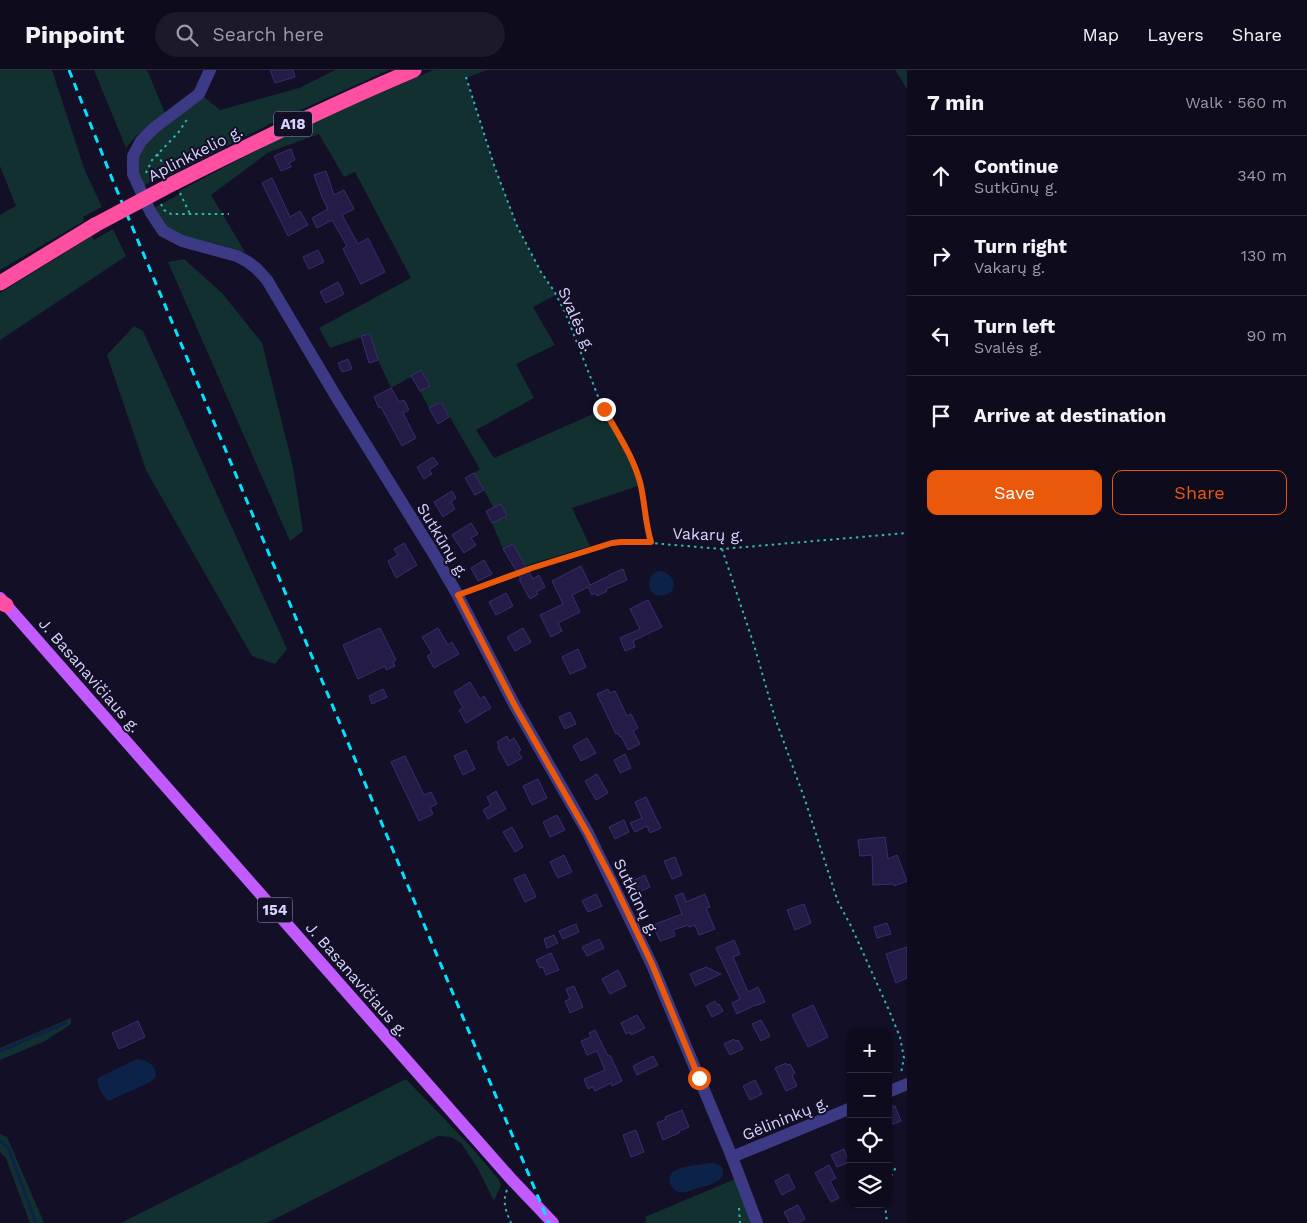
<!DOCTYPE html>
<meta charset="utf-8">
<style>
body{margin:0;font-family:"Work Sans",sans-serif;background:#1c1929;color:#f1f3f6}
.controls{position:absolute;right:15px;bottom:15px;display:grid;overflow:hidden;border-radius:10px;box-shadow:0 1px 4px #0004}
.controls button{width:45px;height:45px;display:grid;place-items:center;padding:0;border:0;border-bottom:1px solid #2e2b3b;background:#0e0b1c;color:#f1f3f6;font:25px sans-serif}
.stop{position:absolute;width:15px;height:15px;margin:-11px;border:4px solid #ea580c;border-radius:50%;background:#fff}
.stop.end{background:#ea580c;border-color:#fff;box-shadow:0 1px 5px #0008}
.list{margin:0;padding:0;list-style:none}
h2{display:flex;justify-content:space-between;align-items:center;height:65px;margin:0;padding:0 20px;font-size:21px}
h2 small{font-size:16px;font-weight:400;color:#9b9ba3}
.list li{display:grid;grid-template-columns:32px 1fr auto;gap:15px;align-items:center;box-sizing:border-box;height:80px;padding:0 20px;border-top:1px solid #2e2b3b}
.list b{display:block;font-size:19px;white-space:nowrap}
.list p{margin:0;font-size:16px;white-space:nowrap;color:#9b9ba3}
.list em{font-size:16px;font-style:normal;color:#9b9ba3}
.actions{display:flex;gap:10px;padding:15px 20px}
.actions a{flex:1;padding:11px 0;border:1px solid #ea580c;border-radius:10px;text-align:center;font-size:18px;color:#ea580c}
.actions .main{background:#ea580c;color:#fff}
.icon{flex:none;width:28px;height:28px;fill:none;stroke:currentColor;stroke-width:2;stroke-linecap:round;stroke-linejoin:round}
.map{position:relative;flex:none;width:907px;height:1153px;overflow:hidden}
header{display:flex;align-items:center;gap:30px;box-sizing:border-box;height:70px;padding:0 25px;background:#0e0b1c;border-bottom:1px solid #2e2b3b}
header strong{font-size:24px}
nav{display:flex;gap:28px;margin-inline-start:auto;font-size:18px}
.search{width:350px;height:45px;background:#1c1929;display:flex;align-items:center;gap:12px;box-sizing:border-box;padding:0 18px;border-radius:28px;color:#9b9ba3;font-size:19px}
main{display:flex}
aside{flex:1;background:#0e0b1c}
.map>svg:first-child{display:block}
</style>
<header>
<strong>Pinpoint</strong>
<div class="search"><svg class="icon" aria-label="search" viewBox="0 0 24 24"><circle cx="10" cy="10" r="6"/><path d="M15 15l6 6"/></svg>Search here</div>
<nav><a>Map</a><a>Layers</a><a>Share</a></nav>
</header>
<main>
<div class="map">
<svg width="907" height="1153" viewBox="0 0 907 1153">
<rect width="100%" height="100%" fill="#130f26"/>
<g fill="#12302f">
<polygon points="0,0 52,0 85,101 102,137 83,147 84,151 0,200 0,145 16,136 0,96"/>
<polygon points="94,0 147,0 165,43 136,66 126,78"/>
<polygon points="335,0 389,0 272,53 170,105 168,103 143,116 138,105 137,87 150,67 204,27 220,40 299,18"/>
<polygon points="434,0 487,0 466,8 495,98 517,156 541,202 556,225 533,237 555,275 516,294 534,328 476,360 494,388 604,339 633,392 641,415 572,438 590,476 525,496 513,474 503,479 492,453 507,446 501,434 494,438 474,403 480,399 441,332 429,338 420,321 430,316 422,301 391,318 378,290 370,264 330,278 319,258 411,208 355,102 344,107 319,64 269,82 211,125 245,182 213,173 179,165 168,159 154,138 180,124 179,121 271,73 354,33"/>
<polygon points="895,0 907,0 907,19"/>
<polygon points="113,159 126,186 0,270 0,223 92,166 94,170"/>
<polygon points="184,189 222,223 262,273 293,397 303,461 290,471 168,192"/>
<polygon points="134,256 143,261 287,579 275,594 252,586 146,400 107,285"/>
<polygon points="71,948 71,954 45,971 0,990 0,978"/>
<polygon points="406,1009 474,1080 499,1110 501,1115 494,1131 477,1097 461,1073 451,1067 438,1066 267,1153 121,1153"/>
<polygon points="0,1064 7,1067 44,1153 30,1153 6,1088 0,1082"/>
<polygon points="735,1109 751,1153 646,1153 645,1147"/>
</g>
<g fill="#0c2248">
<path d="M661,501C667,503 671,505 673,511C679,527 651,532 649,516C648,509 651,506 655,502Z"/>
<path d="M137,989C148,990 156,995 156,1007L150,1012L109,1031C103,1027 96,1016 98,1008Z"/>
<path d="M712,1093C718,1094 723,1096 723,1102C724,1114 703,1116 695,1119C690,1121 685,1123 679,1122C671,1121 665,1106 674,1101C682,1096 702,1094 712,1093Z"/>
</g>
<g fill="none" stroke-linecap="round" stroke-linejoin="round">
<g stroke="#0c2248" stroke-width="3">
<polyline points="0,981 66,953"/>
<polyline points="0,1071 8,1077 36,1153"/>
</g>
</g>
<g fill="#241b47" stroke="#3b2d73">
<polygon points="270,0 293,0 295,7 275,13"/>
<polygon points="291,79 295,90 289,93 291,97 281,101 274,86"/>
<polygon points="326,101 334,125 344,120 354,139 342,145 358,174 368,168 385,202 361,214 343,179 347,176 332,150 317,158 312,148 328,139 322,127 314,105"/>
<polygon points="272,108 290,147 300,141 308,155 288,166 262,113"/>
<polygon points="318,180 324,192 309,199 303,187"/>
<polygon points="338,212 344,224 326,233 320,222"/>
<polygon points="370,264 378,290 369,293 361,266"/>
<polygon points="348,289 352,299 342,302 338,293"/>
<polygon points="421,300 430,316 420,321 411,306"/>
<polygon points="391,318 399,332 404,330 409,340 403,343 416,368 402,376 381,337 379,338 374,327"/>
<polygon points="441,332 449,347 438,354 429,338"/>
<polygon points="433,387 438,394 429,400 432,404 424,409 417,397"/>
<polygon points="474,403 484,420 475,425 465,408"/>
<polygon points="452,421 456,428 451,432 455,439 443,447 434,432"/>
<polygon points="501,434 507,446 492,453 486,441"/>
<polygon points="471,453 478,464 471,468 476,475 464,483 452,465"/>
<polygon points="404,473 417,495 396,508 388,491 398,485 394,479"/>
<polygon points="513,474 533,509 539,505 545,517 536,522 538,524 530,529 519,509 521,509 503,479"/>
<polygon points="484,490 492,504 478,511 471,498"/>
<polygon points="581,496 590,515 609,506 609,505 623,499 627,510 606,519 607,521 597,526 596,523 592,525 588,517 572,525 580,542 558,553 562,561 551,567 540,545 563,534 552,511"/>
<polygon points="506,523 513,536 496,545 489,532"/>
<polygon points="648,530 662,557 633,571 635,577 625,581 620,568 640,559 630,539"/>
<polygon points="380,558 396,590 393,592 395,596 386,600 385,596 358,609 343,575"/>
<polygon points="438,558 448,575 452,572 459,584 434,598 427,586 432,583 422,567"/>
<polygon points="523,558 531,572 515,581 507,567"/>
<polygon points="578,579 586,597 570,604 562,587"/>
<polygon points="470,612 480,629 484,626 491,638 466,653 459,640 463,638 454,622"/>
<polygon points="383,619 387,627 372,634 369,626"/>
<polygon points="608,619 610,623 615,621 627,646 631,644 638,658 633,661 640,674 628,680 621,666 620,667 618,663 616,664 597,624"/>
<polygon points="570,642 576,654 565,659 559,647"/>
<polygon points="507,666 509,671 514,668 521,680 518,682 522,688 508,696 498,678 499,676 497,672"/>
<polygon points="587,668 596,683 581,691 573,676"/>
<polygon points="466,680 475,699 463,705 454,686"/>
<polygon points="625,684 631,698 620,703 614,690"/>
<polygon points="405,686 424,725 431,722 437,734 430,737 433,744 419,751 391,692"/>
<polygon points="597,704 608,723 596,730 585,711"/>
<polygon points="538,709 547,728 532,735 523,716"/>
<polygon points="496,721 506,739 488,749 483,740 491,735 487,727"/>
<polygon points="646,727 661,758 650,763 647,756 635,762 630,753 642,748 635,732"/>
<polygon points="557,745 565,760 550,767 543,752"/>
<polygon points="624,750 629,762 615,769 609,757"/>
<polygon points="512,757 523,777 515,782 503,762"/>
<polygon points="885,767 888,789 897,785 907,811 894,816 893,814 873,815 872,785 860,786 858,770"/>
<polygon points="564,785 572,802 558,808 550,792"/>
<polygon points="675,787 682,805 672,809 664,791"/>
<polygon points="525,804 536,827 525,832 514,809"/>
<polygon points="645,805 650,817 635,824 630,812"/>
<polygon points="683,823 686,832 705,824 710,837 706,838 715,859 699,865 695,855 689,857 688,855 673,860 675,866 660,871 653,855 682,844 675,826"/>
<polygon points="596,824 602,836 588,842 582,831"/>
<polygon points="804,834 811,853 795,860 787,840"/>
<polygon points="887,853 891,864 877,868 874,857"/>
<polygon points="576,854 579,862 563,869 559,861"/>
<polygon points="554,865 558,873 547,878 544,869"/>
<polygon points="599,869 604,878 587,886 582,877"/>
<polygon points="734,870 740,884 733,887 748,922 758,917 765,932 755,936 755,935 737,944 732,933 740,929 716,878"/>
<polygon points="907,877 907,908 896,913 886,884"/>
<polygon points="551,883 559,900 546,905 543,897 540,898 536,890"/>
<polygon points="706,897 721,904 695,916 690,904"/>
<polygon points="618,900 626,916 610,924 602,909"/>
<polygon points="574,916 583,937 570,943 565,931 570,929 566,919"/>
<polygon points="715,931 717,935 719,934 723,941 712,947 706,936"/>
<polygon points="813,935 828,967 808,977 792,945"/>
<polygon points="637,945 645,958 631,965 630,962 626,964 621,953"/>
<polygon points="761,950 770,966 761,971 752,954"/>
<polygon points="138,951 145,967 119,979 112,963"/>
<polygon points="595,960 608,986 610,985 622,1011 612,1016 611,1013 595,1021 593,1017 588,1019 584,1009 605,1000 597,981 587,985 581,971 591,967 589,963"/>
<polygon points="734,969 735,971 738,970 743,979 730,985 724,974"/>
<polygon points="653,986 658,995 637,1005 633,996"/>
<polygon points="786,993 787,995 790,994 795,1003 792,1005 797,1016 786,1021 775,998"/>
<polygon points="755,1010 762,1024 750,1030 743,1016"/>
<polygon points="895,1036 901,1051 888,1056 888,1038"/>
<polygon points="682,1040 689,1057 679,1061 679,1063 663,1070 657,1053 666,1049 665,1047"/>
<polygon points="636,1060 644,1082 631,1087 623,1065"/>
<polygon points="844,1079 849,1092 837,1097 831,1085"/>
<polygon points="829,1095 836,1108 830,1111 839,1128 831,1132 815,1103"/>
<polygon points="788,1104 795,1118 782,1125 775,1111"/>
<polygon points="798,1135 805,1149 798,1153 790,1153 784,1142"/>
</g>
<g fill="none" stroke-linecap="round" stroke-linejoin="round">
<g stroke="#2fb8b0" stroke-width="2" stroke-dasharray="2.5 4" stroke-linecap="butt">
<polyline points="466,7 495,98 517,156 541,202 554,221 565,242 599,329 633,392 639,409 644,426 647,460 651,473"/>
<polyline points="157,84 168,102"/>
<polyline points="146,103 152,90 178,63 188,48"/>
<polyline points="180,123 190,144"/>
<polyline points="161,134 164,140 171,144 229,144"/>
<polyline points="722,479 754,575 775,648 805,730 838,832 851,856 888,938 900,967 904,988 901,1003"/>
<polyline points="468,521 532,499 612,473 621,472 651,473 722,479 907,463"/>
<polyline points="888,1097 895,1099 888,1111"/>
<path d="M507,1120C502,1132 506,1141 511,1153"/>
<polyline points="885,1134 887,1153"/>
<polyline points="739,1138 740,1153"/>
</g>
<g stroke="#3d3a85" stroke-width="12">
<polyline points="210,0 199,24 154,58 141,71 133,86 133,104 151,143 163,161 182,171 237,186 248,192 257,199 267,210 337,328 432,481 456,522 515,636 588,763 652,895 732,1087 757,1153"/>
<polyline points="888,1022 907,1014"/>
<polyline points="732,1087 851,1038"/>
</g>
<polyline stroke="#c25bff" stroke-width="12" points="0,528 512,1110 553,1153"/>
<g stroke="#ff4fa3" stroke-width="15">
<path d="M174,113C253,73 333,34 414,0"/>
<polyline points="0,213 95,155"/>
<polyline points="0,532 6,535"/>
</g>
<polyline stroke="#00e5ff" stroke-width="3" stroke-dasharray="8 6" stroke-linecap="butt" points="69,0 113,111 549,1153"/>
<polyline stroke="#ff4fa3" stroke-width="15" points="95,155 174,113"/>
</g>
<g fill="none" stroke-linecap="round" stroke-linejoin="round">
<path stroke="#ea580c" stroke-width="6" d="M604,339C617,363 633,386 640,412C645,432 645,453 651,472H621L612,473L532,498L458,525L515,636L588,764L614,814L652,894L699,1008"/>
</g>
<g text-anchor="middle" stroke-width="4" stroke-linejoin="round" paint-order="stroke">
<g fill="#130f26" stroke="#9e99be" stroke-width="1">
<rect x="274" y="41.5" width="38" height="25" rx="4"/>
<rect x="257.5" y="827.5" width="35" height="25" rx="4"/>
</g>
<g font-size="15" font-weight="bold" fill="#d9d4ff">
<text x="293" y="59">A18</text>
<text x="275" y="845">154</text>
</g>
<g font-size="16" fill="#d9d4ff" stroke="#130f26">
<text transform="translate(195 83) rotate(-27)" y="6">Aplinkkelio g.</text>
<text transform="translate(577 249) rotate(66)" y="6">Svalės g.</text>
<text transform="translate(708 464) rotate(2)" y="6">Vakarų g.</text>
<text transform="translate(443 470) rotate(59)" y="6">Sutkūnų g.</text>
<text transform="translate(90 605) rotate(49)" y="6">J. Basanavičiaus g.</text>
<text transform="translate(637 827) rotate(64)" y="6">Sutkūnų g.</text>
<text transform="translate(357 909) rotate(49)" y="6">J. Basanavičiaus g.</text>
<text transform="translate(785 1048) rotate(-22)" y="6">Gėlininkų g.</text>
</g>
</g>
</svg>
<div class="controls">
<button>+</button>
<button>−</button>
<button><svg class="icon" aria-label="locate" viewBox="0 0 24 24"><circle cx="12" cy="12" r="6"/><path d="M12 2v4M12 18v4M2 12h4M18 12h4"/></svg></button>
<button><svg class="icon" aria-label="layers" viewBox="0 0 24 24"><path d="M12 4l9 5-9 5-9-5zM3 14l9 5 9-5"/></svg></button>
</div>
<div class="stop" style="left:699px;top:1008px"></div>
<div class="stop end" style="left:604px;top:339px"></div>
</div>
<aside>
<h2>7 min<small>Walk · 560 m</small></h2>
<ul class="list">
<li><svg class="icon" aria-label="ahead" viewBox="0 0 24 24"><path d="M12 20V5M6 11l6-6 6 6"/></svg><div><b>Continue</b><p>Sutkūnų g.</p></div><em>340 m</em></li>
<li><svg class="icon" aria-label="right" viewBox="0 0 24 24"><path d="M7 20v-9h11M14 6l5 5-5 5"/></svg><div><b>Turn right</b><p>Vakarų g.</p></div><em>130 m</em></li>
<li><svg class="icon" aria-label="left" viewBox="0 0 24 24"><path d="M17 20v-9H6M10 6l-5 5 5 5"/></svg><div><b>Turn left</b><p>Svalės g.</p></div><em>90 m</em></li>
<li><svg class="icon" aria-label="arrive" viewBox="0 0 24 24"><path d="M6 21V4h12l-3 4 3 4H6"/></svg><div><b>Arrive at destination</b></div></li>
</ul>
<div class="actions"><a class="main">Save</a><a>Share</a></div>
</aside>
</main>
